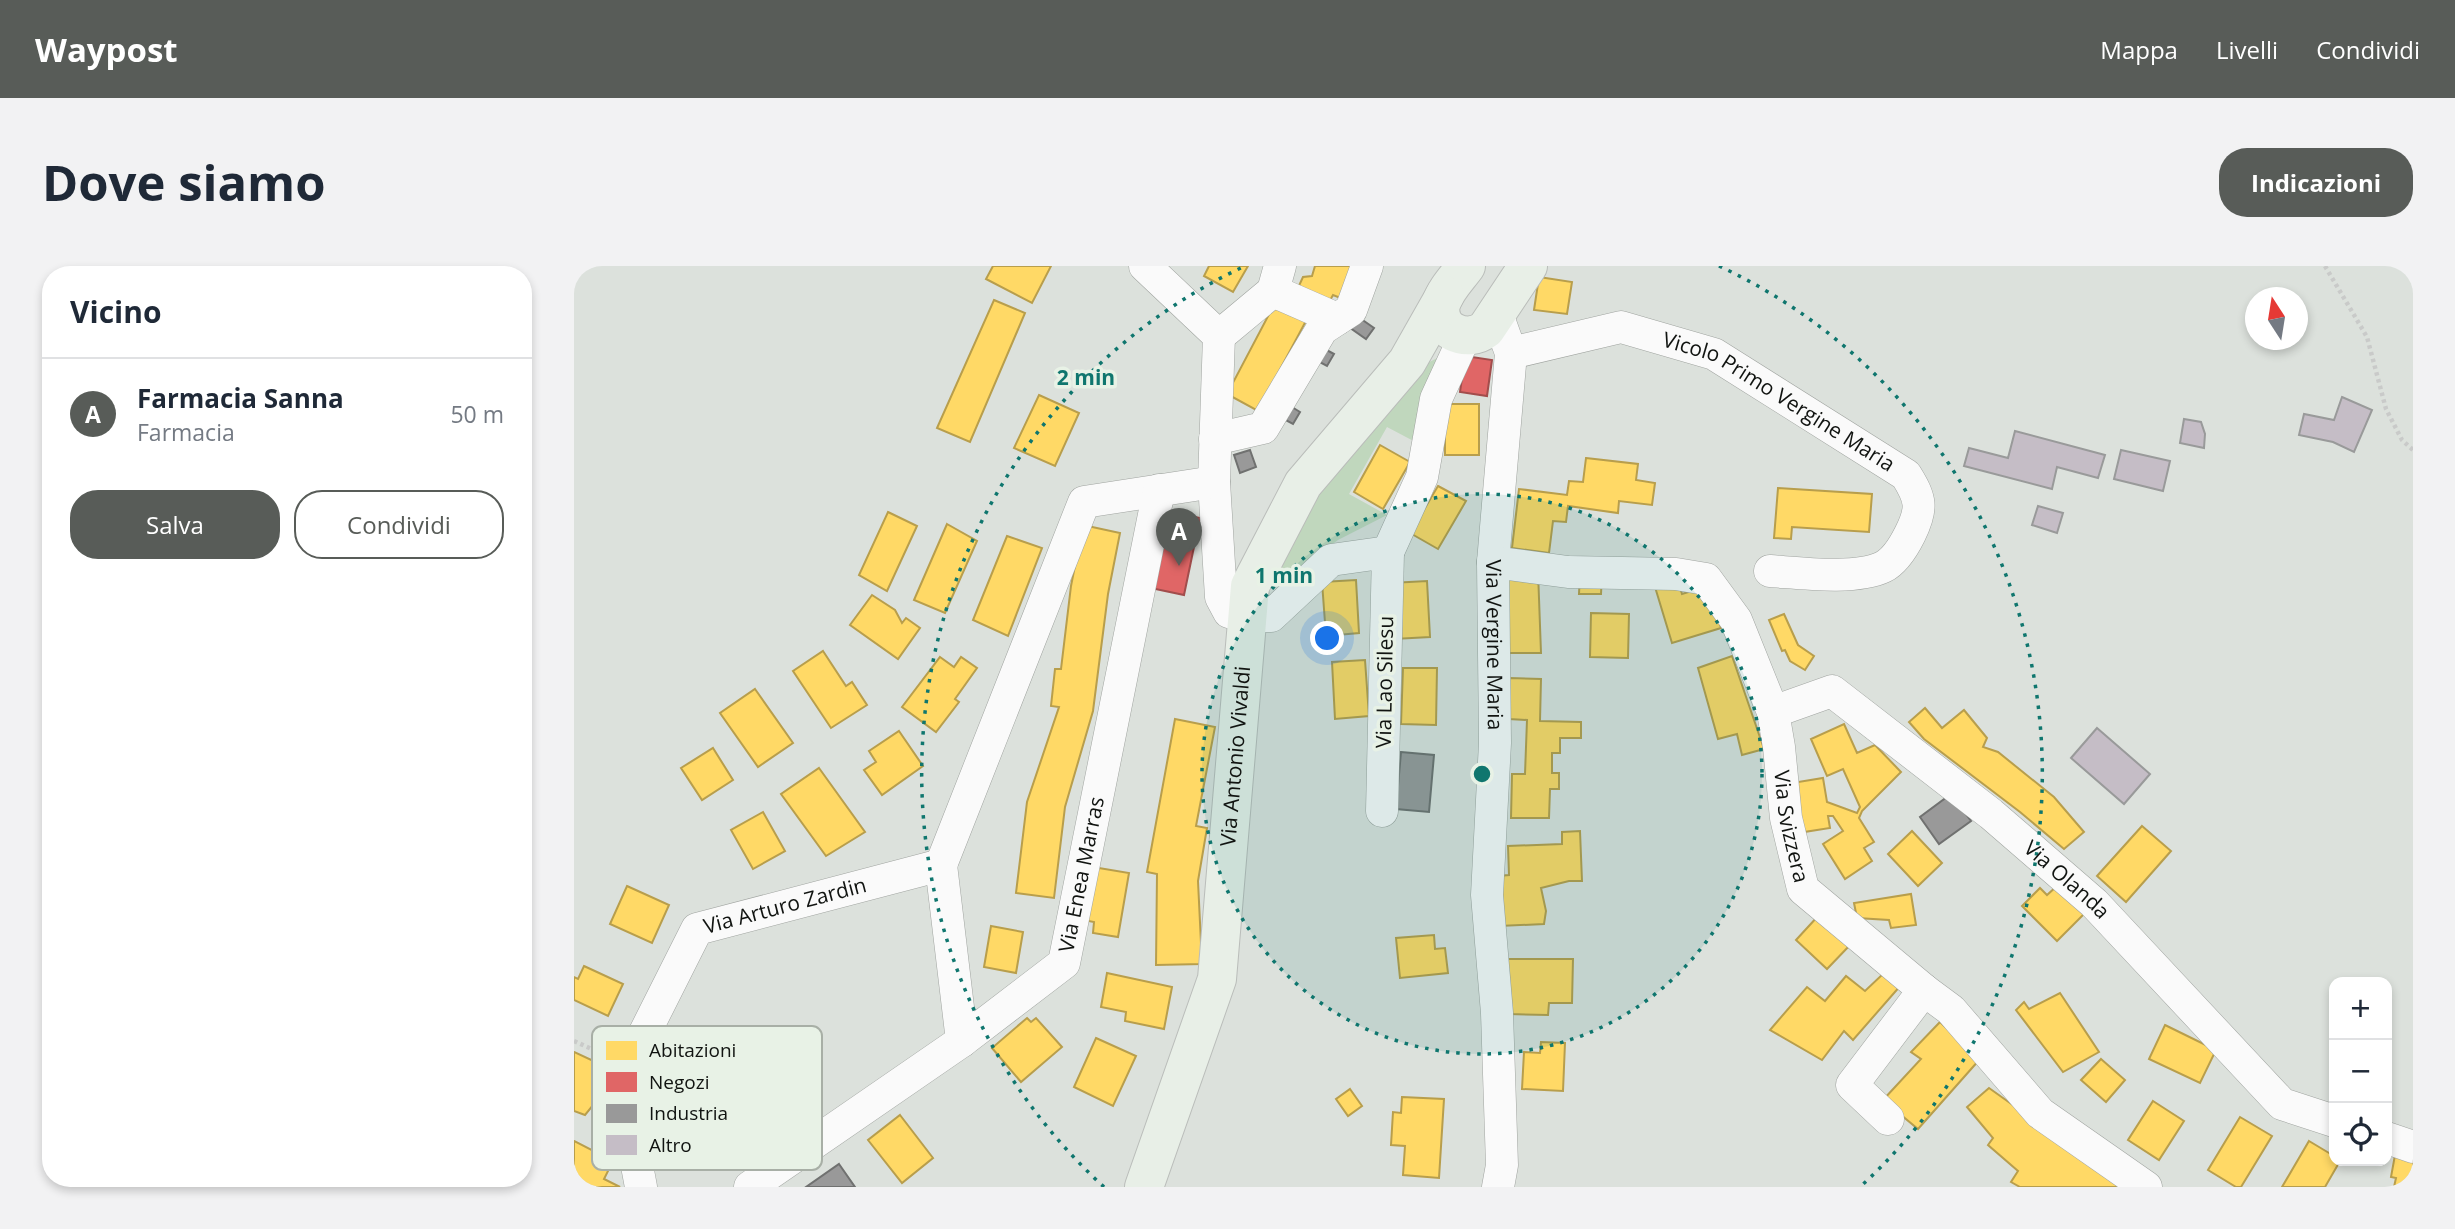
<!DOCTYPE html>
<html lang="it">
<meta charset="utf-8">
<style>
body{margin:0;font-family:"Open Sans",sans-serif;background:#f2f2f3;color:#1f2937}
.controls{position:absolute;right:21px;bottom:21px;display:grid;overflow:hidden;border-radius:14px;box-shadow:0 4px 10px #0003}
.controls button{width:63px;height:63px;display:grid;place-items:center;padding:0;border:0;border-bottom:2px solid #e0e1e3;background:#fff;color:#1f2937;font:35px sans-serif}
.compass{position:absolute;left:1671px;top:21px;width:63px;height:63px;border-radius:50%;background:#fff;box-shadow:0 4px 10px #0003;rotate:348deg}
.you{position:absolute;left:754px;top:373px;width:24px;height:24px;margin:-18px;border:5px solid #fff;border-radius:50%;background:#1a73e8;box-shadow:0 0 0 10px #1a73e833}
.badge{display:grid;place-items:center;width:46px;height:46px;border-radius:50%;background:#585c58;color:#fff;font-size:23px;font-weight:700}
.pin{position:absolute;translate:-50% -58px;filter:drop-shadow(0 2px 4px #0008)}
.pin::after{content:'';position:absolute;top:37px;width:24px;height:21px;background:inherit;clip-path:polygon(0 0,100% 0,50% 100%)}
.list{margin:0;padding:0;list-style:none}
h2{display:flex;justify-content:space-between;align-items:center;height:91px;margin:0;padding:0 28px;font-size:30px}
h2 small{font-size:23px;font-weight:400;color:#747a83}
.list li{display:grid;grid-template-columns:46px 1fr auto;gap:21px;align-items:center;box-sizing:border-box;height:112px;padding:0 28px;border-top:2px solid #e0e1e3}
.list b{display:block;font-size:26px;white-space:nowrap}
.list p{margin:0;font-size:23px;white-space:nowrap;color:#747a83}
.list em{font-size:23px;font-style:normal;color:#747a83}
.actions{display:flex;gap:14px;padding:21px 28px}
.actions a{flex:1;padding:16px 0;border:2px solid #585c58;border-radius:28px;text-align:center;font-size:24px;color:#585c58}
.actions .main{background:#585c58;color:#fff}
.icon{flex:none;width:38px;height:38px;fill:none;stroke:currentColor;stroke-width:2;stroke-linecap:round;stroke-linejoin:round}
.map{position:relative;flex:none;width:1839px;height:921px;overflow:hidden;border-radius:28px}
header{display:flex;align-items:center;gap:42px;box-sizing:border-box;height:98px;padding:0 35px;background:#585c58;color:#fff}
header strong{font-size:33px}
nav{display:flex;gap:38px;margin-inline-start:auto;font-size:24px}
.intro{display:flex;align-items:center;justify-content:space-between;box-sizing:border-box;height:168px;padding:0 42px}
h1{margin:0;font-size:49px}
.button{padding:18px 32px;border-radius:28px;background:#585c58;color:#fff;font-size:24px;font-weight:700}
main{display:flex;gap:42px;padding:0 42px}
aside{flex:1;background:#fff;border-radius:28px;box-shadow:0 4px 10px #0003}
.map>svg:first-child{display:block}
</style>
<header>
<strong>Waypost</strong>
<nav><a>Mappa</a><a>Livelli</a><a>Condividi</a></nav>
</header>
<div class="intro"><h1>Dove siamo</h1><a class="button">Indicazioni</a></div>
<main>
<aside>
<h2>Vicino<small></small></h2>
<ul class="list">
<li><span class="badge">A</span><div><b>Farmacia Sanna</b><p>Farmacia</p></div><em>50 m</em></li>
</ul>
<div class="actions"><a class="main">Salva</a><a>Condividi</a></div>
</aside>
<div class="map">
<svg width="1839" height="921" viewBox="0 0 1839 921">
<rect width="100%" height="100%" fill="#dce1dc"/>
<polygon fill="#c0d7bd" points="874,87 849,180 813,161 775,228 813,249 764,274 735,296 700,319 693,298 826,110"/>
<g fill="#ffd966" stroke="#b89e4c" stroke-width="2">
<polygon points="419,0 477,0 458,37 412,13"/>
<polygon points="635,0 674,0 659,26 630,10"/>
<polygon points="741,0 781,0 769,33 759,29 754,38 723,24 729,11 738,10"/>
<polygon points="965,11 998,16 993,48 960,44"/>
<polygon points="420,34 451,47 396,176 363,162"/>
<polygon points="701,37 733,53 684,145 653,128"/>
<polygon points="465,129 505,147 481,200 440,182"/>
<rect x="871" y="138" width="34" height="51"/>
<polygon points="806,179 836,196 809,243 780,226"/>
<polygon points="1012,192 1064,198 1062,214 1081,217 1078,239 1045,235 1044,247 994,240 992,256 979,255 975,287 938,282 945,223 993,229 995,215 1009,216"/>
<polygon points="864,220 892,235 864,283 836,267"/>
<polygon points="1204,222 1298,228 1295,266 1218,261 1217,273 1200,272"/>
<polygon points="314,246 343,260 313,325 285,309"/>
<polygon points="373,258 403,275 371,347 340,334"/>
<polygon points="509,259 546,267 534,328 519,445 491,541 480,632 442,627 453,536 485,441 477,440 481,403 487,403 497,320"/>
<polygon points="433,270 468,282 434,370 399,354"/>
<polygon points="964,305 967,387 934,387 932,306"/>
<polygon points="1028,307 1027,328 1005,328 1006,308"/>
<polygon points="782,314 785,367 752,370 748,316"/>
<polygon points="1104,314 1108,328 1134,320 1147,362 1098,377 1081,321"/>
<polygon points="853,315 856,371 820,373 817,317"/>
<polygon points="298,329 321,344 328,357 332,352 346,362 324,393 276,359"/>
<polygon points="1017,347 1055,348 1054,392 1016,391"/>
<polygon points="1210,348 1224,379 1240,390 1231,404 1216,395 1211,384 1208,385 1195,354"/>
<polygon points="249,385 272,420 278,416 293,439 257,462 219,405"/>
<polygon points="1158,390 1190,483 1168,489 1163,468 1144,473 1124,402"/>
<polygon points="366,391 380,401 387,391 403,402 381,433 385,436 362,466 328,441"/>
<polygon points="791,394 795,450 761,453 758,396"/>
<polygon points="829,402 863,402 862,459 827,458"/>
<polygon points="935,412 967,413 966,455 1007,456 1007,472 986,472 986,487 978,487 978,507 985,507 985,523 976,523 975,552 937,552 938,508 951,508 953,454 935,453"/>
<polygon points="181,423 219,477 184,501 146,447"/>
<polygon points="1351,442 1368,462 1390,444 1413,472 1409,481 1424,486 1480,531 1510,566 1490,583 1446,546 1350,473 1335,456"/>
<polygon points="601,453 641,461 622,560 633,562 624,615 628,698 582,699 583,608 573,606"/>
<polygon points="1270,458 1283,487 1301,479 1327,506 1288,545 1285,552 1300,576 1290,582 1298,595 1271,613 1249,578 1269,565 1259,550 1254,550 1256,562 1230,566 1218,517 1249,512 1253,536 1283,547 1286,541 1269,503 1253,510 1237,473"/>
<polygon points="325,465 349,500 308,529 290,504 302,496 295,485"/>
<polygon points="139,482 159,514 128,534 107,502"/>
<polygon points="245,502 291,566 252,590 207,528"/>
<polygon points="189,546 211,585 179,603 157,564"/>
<polygon points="1568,560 1597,585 1552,636 1523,610"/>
<polygon points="1006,565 1008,615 995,615 967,622 972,645 970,658 925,660 923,610 935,609 934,580 988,578 988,566"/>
<polygon points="1338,565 1368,597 1344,620 1314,588"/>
<polygon points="513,600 555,607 544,671 519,667 520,656 504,653"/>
<polygon points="53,620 95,639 78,677 36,658"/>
<polygon points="1483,620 1510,648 1483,675 1448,640 1466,622 1473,629"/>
<polygon points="1337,628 1342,659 1317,662 1315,654 1283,652 1280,637"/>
<polygon points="1245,649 1277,678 1253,703 1222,674"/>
<polygon points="417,660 449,666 442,707 410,701"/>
<polygon points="860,669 861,683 871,682 874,707 826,712 822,672"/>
<polygon points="928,693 999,693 998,737 975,737 974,749 935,748"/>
<polygon points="10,700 49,718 34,750 0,734 0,711 4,713"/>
<polygon points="1311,706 1327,719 1279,774 1270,765 1248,794 1196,764 1233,721 1251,735 1272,710 1291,725"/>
<polygon points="533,707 598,721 590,763 551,755 552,746 527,741"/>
<polygon points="1486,727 1525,786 1489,806 1442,744 1450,736 1455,743"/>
<polygon points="453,752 457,756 462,752 488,781 447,816 418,782"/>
<polygon points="1366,756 1406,793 1344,863 1309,834 1347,793 1337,786"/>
<polygon points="1591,759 1642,784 1626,817 1575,793"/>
<polygon points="522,772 562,790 539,840 500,821"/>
<polygon points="967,776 991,777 989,825 948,823 950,786 966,787"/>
<polygon points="0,786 28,799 29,827 11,849 0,845"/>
<polygon points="1527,793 1551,814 1532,836 1507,814"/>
<polygon points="1415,822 1548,917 1545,921 1446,921 1437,916 1444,905 1414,879 1419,872 1393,841"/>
<polygon points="776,823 788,840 774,850 762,833"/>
<polygon points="828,831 870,833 865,912 829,909 831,880 817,879 819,846 827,847"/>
<polygon points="1579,835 1610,855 1585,894 1554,874"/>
<polygon points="326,849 359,892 328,917 294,874"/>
<polygon points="1666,851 1698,870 1667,921 1662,921 1634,904"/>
<polygon points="0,875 39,895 30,913 46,921 0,921"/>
<polygon points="1735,875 1760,890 1760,895 1766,895 1751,921 1708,921"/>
<polygon points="1821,889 1839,893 1839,921 1820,921 1822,912 1817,911"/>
</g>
<g fill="#e06666" stroke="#a24d4c" stroke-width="2">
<polygon points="891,90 918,94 913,130 886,126"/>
<polygon points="587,244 626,252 610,329 572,321"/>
</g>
<g fill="#999" stroke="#707170" stroke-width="2">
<polygon points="780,48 800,62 792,73 772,59"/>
<polygon points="747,81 760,88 753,100 740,93"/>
<polygon points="713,138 726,146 719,158 706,151"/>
<polygon points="676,184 682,201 666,207 660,189"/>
<polygon points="827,486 860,489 855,546 822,543"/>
<polygon points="1377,528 1397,555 1365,578 1346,551"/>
<polygon points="265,898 281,921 232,921"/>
</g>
<g fill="#c5bdc6" stroke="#999a9a" stroke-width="2">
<polygon points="1768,131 1798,144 1780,186 1759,176 1725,169 1730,148 1760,154"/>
<polygon points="1610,153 1627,156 1631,168 1630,182 1606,177"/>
<polygon points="1441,165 1531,189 1524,212 1483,201 1478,223 1390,200 1395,182 1434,192"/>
<polygon points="1547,184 1596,195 1589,225 1540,213"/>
<polygon points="1464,240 1489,247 1483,267 1458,259"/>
<polygon points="1523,462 1576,508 1550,538 1497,492"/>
</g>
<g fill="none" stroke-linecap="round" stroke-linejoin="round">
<defs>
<g id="minor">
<polyline points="571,0 645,70 640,216 647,331 655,346 674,350 697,350 757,294 814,286 808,545"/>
<polyline points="699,25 763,53"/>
<path id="s1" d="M923,48L937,87L919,296L921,477L913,629L923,747L928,899L924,921"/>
<polyline points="645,70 699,25 706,0"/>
<path id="s2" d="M937,87L1047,61L1140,88L1332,209C1347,233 1349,242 1336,268C1330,280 1321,295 1309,301C1282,314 1226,307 1196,305"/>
<polyline points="641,173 689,162 748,63 777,44 793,0"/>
<polyline points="814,286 848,211 862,133 891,70"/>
<path id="s3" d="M919,296L994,306L1102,308L1132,313L1162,354L1199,446L1205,481L1212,552L1229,623L1350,724L1377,744L1466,847L1572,921"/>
<path id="s4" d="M1199,446L1258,425L1417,548L1520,637L1708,838L1760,855"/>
<polyline points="367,599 510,236 640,216"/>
<polyline points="1314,853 1278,819 1350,724"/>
<polyline points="1813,872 1839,881"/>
<path id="s5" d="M67,921L47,814L123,663L367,599L388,775"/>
<path id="s6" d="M176,921L388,775L490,697L585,224"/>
</g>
<g id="major">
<path d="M892,0C884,11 871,24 867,38C861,65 893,78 912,63L954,0"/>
<path id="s7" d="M570,921L643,713L676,320L729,218L833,96L871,29"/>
</g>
</defs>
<use href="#minor" stroke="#a0a4a0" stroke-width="33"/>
<use href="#major" stroke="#babdba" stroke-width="40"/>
<g stroke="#c9cac9" stroke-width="4.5" stroke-dasharray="3.5 3.5" stroke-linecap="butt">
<polyline points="1751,0 1793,71 1812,143 1828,174 1839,184"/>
<polyline points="0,775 31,789"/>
</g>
<use href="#minor" stroke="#fafafa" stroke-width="32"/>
<use href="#major" stroke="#e8efe7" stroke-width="38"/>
</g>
<circle cx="908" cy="508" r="280" fill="#0f766e" fill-opacity=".12"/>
<g fill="none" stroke="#0f766e" stroke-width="3.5" stroke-dasharray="3.5 7">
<circle cx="908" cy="508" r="280"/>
<path d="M530 921A560 560 0 0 1 671 0M1145 0A560 560 0 0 1 1286 921"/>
</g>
<g text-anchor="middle" stroke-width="7" stroke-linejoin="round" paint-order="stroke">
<g font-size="21" fill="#111411" stroke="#e8f2e6">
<text dy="7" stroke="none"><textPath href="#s2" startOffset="289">Vicolo Primo Vergine Maria</textPath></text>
<text dy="7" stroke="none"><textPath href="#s1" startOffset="334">Via Vergine Maria</textPath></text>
<text transform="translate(811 416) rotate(-89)" y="7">Via Lao Silesu</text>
<text dy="7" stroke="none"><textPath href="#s7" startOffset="444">Via Antonio Vivaldi</textPath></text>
<text dy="7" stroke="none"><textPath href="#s3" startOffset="480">Via Svizzera</textPath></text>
<text dy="7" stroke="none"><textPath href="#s6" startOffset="476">Via Enea Marras</textPath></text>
<text dy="7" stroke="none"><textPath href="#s4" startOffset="364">Via Olanda</textPath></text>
<text dy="7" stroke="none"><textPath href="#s5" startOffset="369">Via Arturo Zardin</textPath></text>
</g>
</g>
<rect x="18" y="760" width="230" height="144" rx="10" fill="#e8f2e6" stroke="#a8afa6" stroke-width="2"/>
<rect x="32" y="775" width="31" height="19" fill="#ffd966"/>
<rect x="32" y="806" width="31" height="20" fill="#e06666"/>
<rect x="32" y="838" width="31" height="19" fill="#999"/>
<rect x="32" y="869" width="31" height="20" fill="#c5bdc6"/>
<g font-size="19" fill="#111411">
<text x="75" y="791">Abitazioni</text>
<text x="75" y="823">Negozi</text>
<text x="75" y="854">Industria</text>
<text x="75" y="886">Altro</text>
</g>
<circle cx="908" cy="508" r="10" fill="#0f766e" stroke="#e8f2e6" stroke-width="3.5"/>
<g font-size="21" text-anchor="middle" font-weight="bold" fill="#0f766e" stroke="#e8f2e6" stroke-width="7" stroke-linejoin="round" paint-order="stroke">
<text x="512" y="119">2 min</text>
<text x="710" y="317">1 min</text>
</g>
</svg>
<div class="controls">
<button>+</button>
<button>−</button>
<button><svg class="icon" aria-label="locate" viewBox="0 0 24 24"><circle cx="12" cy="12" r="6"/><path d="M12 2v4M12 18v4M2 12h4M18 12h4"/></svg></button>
</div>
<svg class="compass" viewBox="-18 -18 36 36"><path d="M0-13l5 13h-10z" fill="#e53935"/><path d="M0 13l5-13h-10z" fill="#747a83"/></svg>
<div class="you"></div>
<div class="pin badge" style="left:605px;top:300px">A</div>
</div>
</main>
